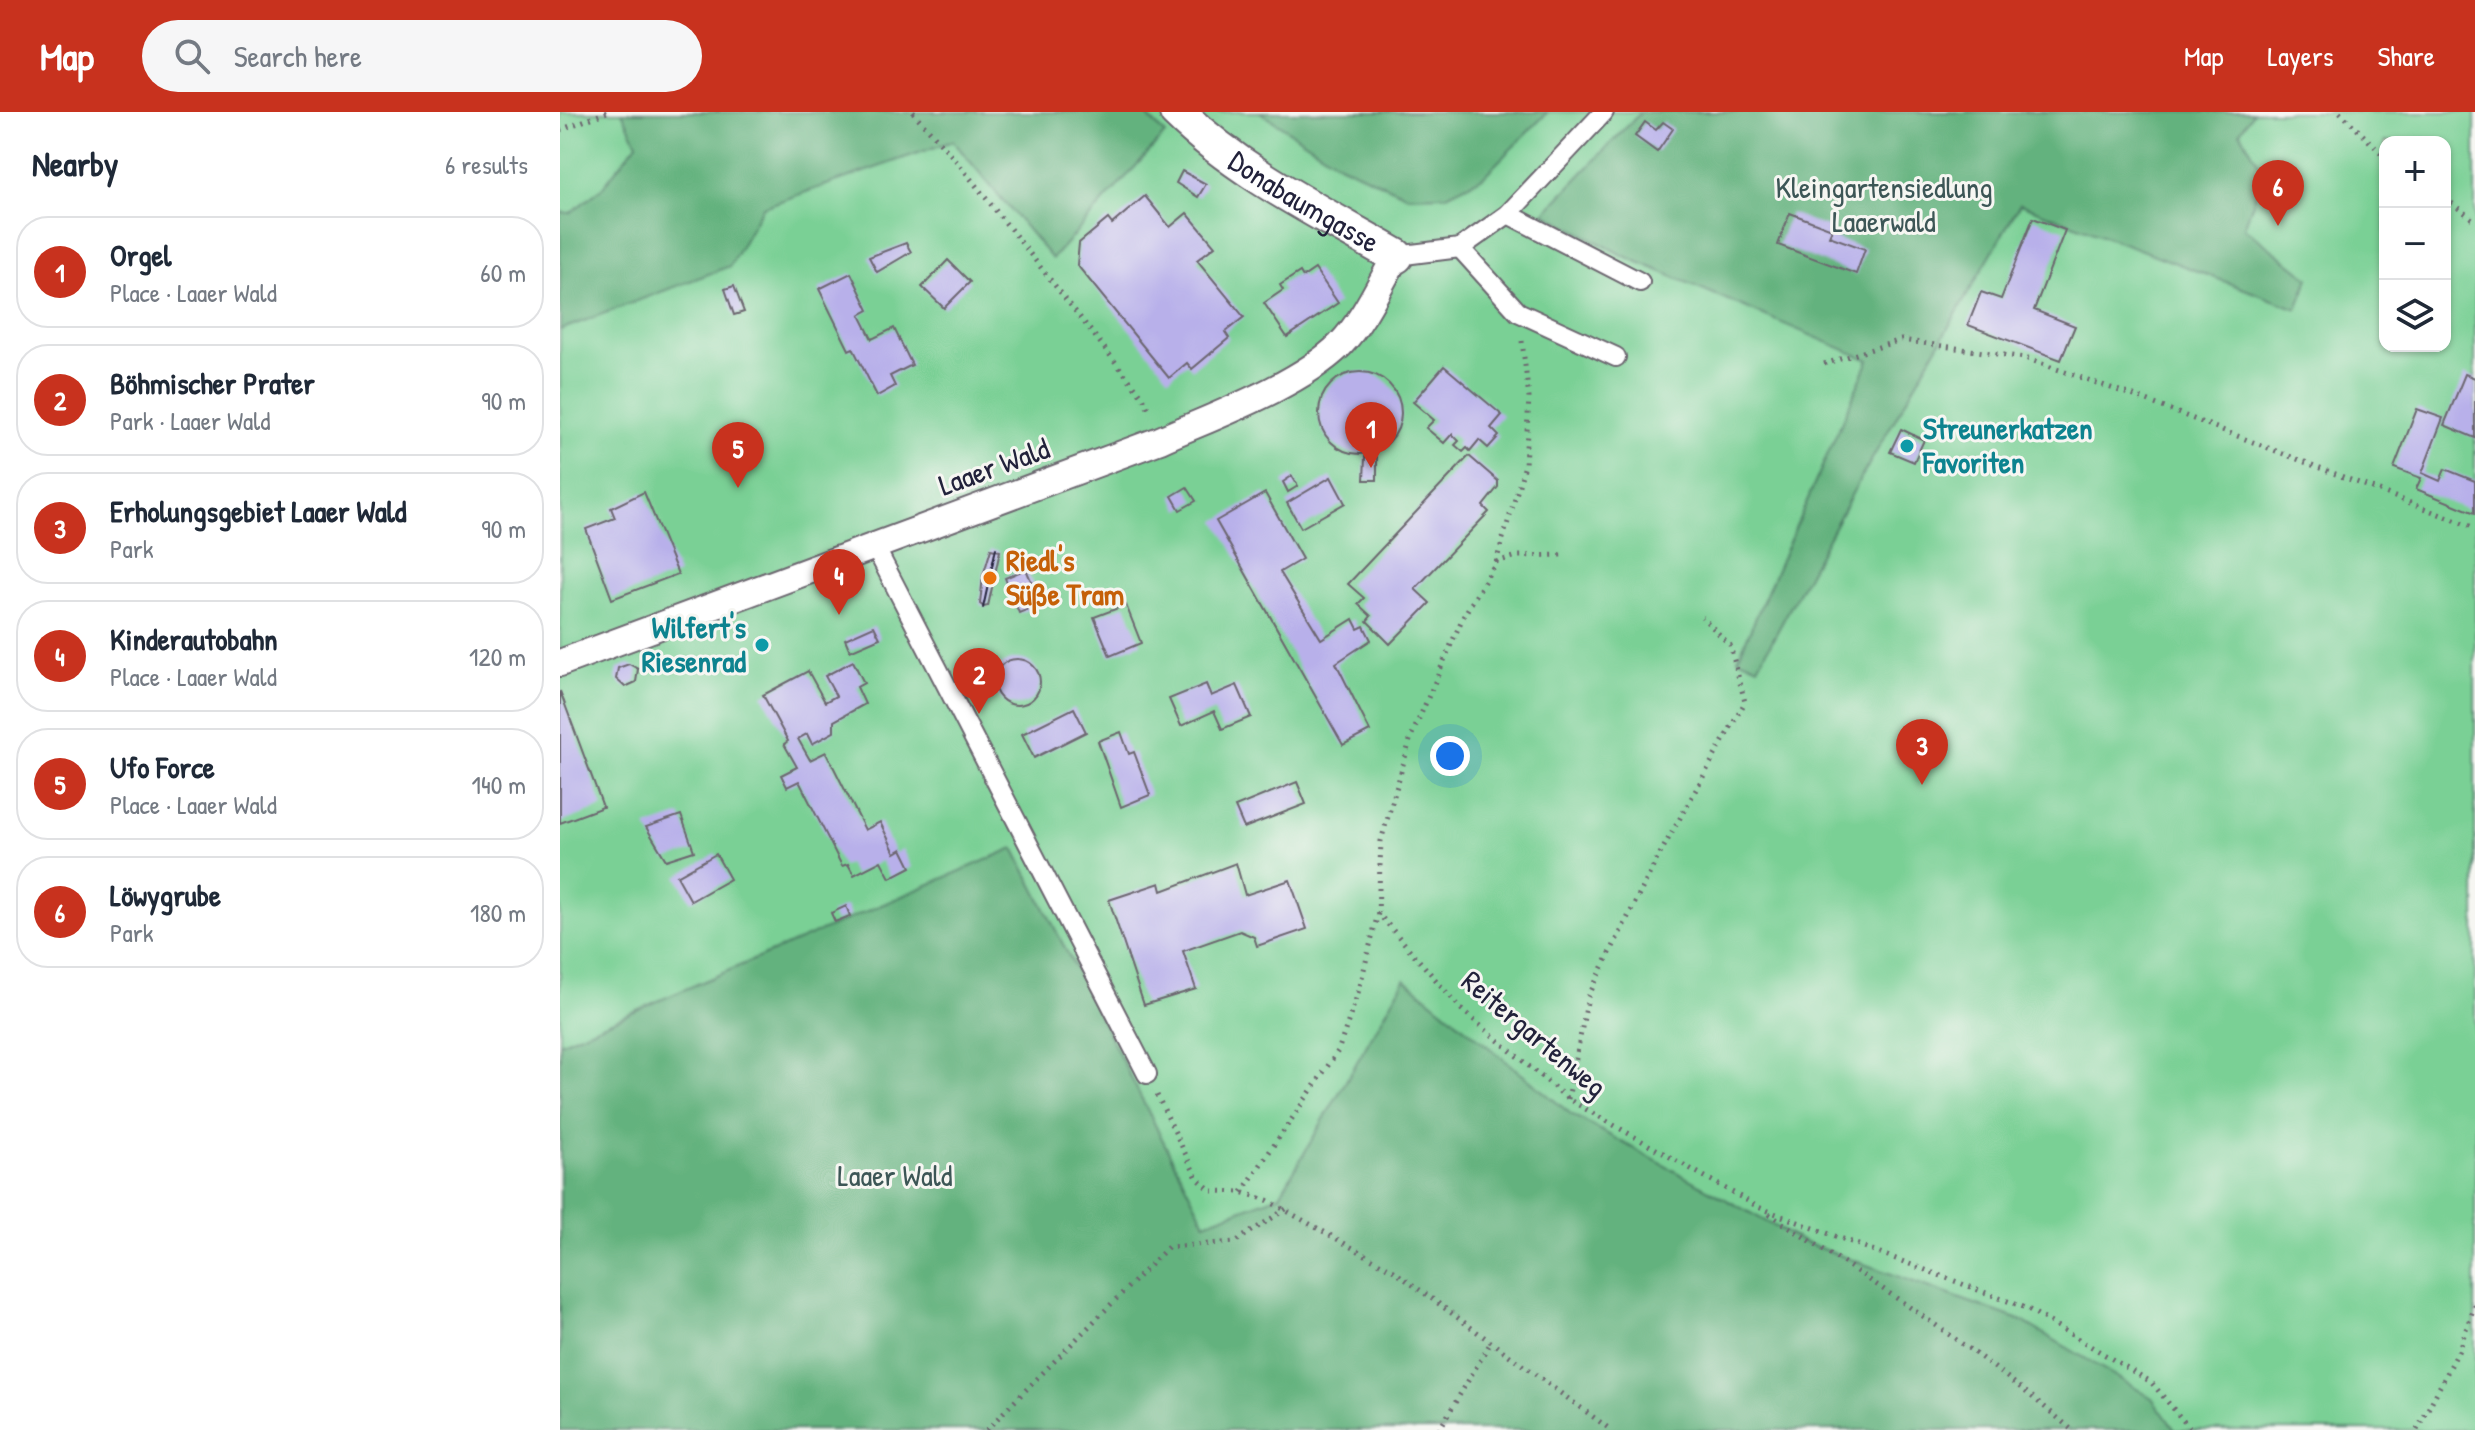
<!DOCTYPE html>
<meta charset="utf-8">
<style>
body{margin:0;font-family:"Patrick Hand",sans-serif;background:#f6f6f7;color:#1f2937}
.controls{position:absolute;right:24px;top:24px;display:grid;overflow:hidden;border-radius:16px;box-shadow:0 2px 6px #0004}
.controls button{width:72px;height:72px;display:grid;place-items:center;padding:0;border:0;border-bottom:2px solid #e0e1e3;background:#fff;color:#1f2937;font:40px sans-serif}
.you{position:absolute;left:890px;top:644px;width:28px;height:28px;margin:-20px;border:6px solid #fff;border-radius:50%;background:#1a73e8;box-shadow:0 0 0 12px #1a73e833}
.badge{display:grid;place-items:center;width:52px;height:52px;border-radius:50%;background:#c8321e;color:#fff;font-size:26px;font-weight:700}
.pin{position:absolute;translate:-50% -66px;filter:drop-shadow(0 2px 4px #0008)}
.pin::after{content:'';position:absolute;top:42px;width:28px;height:24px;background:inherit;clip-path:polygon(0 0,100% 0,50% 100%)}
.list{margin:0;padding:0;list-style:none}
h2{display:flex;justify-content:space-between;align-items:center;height:104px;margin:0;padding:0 32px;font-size:34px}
h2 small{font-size:26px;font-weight:400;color:#747a83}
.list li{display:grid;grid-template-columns:52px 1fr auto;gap:24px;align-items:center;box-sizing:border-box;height:112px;margin:0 16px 16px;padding:0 16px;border:2px solid #e0e1e3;border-radius:32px}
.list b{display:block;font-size:30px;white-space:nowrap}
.list p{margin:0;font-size:26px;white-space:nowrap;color:#747a83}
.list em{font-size:26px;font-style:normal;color:#747a83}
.icon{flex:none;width:44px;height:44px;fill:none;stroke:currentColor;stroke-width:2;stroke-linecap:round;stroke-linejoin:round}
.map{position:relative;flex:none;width:1915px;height:1318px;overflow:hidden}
header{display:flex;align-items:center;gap:48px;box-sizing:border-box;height:112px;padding:0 40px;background:#c8321e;color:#fff}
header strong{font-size:38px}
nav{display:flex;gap:44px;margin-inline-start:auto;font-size:28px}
.search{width:560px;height:72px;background:#f6f6f7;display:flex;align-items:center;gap:20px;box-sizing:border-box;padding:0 28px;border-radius:44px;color:#747a83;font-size:30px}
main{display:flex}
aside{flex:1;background:#fff}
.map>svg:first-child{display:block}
</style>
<header>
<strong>Map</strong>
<div class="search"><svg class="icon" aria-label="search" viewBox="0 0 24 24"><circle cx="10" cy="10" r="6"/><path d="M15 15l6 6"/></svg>Search here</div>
<nav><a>Map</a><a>Layers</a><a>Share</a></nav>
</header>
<main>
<aside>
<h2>Nearby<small>6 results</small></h2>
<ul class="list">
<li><span class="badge">1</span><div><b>Orgel</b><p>Place · Laaer Wald</p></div><em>60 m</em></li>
<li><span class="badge">2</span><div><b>Böhmischer Prater</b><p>Park · Laaer Wald</p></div><em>90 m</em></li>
<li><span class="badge">3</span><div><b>Erholungsgebiet Laaer Wald</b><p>Park</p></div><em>90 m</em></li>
<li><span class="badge">4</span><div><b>Kinderautobahn</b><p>Place · Laaer Wald</p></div><em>120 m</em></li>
<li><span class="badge">5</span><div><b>Ufo Force</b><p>Place · Laaer Wald</p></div><em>140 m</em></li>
<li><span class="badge">6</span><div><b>Löwygrube</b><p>Park</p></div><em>180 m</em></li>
</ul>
</aside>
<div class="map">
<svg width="1915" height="1318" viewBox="0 0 1915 1318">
<rect width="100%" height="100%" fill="#f6f6f2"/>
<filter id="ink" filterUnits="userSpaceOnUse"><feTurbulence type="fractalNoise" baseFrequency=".0125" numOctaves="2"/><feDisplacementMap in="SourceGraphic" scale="16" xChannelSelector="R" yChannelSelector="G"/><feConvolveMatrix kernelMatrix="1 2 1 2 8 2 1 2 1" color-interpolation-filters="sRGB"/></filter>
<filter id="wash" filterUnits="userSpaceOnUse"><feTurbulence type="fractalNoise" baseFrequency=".006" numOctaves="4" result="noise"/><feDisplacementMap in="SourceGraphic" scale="32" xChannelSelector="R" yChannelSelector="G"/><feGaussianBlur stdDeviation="1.8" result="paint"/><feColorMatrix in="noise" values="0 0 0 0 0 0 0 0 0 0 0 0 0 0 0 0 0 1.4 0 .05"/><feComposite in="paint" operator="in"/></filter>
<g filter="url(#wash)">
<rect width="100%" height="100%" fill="#f5e4d0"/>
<path fill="#7ad095" stroke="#4e7968" stroke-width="2" fill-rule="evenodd" d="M0,0H1915V1318H0ZM1825,30H1885V234H1825Z"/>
<g fill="#63b27e" stroke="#426a5c" stroke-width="2">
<polygon points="62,0 583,0 605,22 492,147 393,29 203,95 170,154 0,218 0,100 10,101 41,77 77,31"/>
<polygon points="700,0 988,0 923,65 887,83 848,84 779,52"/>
<polygon points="1081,0 1693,0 1680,20 1704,60 1684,116 1749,166 1737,197 1460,92 1294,378 1198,555 1178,546 1309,248 1062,143 984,101"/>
<polygon points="454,736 645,1111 720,1083 845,867 1011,1002 1243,1130 1462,1209 1592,1286 1615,1318 0,1318 0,931"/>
</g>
<g id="blocks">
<g fill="#b8b0ea">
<polygon points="1085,10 1096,18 1103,10 1113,17 1097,40 1075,24"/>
<polygon points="622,59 646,72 638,85 616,71"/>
<polygon points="585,84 610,115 627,101 655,134 637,148 684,205 665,220 669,226 632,257 627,251 609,266 517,153 519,131 548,107 552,112"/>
<polygon points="1230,101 1272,117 1269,124 1305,137 1296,162 1218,133"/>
<polygon points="1473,106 1505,118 1474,198 1515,214 1501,248 1408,213 1421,180 1441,187"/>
<polygon points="346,131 351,140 317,160 309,145"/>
<polygon points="388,148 410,170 384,196 362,175"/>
<polygon points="755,157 778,191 727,225 704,191 723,178 720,173 740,160 743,165"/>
<polygon points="291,161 309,198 300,203 312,227 334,216 352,253 330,264 335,274 317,284 293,236 289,238 259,177"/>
<polygon points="174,174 184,200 174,203 165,177"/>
<polygon points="884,254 942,303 931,316 939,324 928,336 919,328 910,339 907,336 903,340 895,333 899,329 892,322 884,331 866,316 874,308 853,290"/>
<circle cx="800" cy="301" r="41"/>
<polygon points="1905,262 1915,266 1915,326 1884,313"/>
<polygon points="1857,297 1883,306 1862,361 1880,369 1885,357 1915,369 1915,401 1856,377 1861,366 1834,356"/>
<polygon points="1341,317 1364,328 1354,350 1330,340"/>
<polygon points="909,344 938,369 938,375 923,394 929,400 855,477 870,491 830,532 807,509 811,504 798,492 804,486 788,472"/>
<polygon points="805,345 817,345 817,368 804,368"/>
<polygon points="732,364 738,374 728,380 723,370"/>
<polygon points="771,365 785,391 741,416 727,391"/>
<polygon points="627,375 636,389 620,398 612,384"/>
<polygon points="84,380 118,462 52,487 26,417 55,406 51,396"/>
<polygon points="705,381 742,447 720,460 761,527 793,507 798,517 804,514 811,528 776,551 810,619 783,633 656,409"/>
<polygon points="431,437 440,439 428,494 424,495 420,492 423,464"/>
<polygon points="466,457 481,492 459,501 445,466"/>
<polygon points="566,493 581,531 550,544 534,505"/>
<polygon points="314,514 320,526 290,539 285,527"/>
<circle cx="457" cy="570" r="23"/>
<polygon points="293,549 304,571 297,575 305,592 274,609 274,620 252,632 247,622 238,627 250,648 266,640 305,718 320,710 335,741 342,737 351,755 330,766 321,749 294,763 288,752 282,754 239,669 227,675 221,663 237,655 224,632 228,629 203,583 248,559 265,590 276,584 265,564"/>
<polygon points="69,552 78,557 76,570 65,575 56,567 58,556"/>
<polygon points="646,572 651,584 677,573 691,605 662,617 654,599 621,614 609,587"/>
<polygon points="0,579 43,695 0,711"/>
<polygon points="514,596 526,620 474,646 462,622"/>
<polygon points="561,620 569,642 574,640 590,683 561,695 538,629"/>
<polygon points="737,670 746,692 684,716 675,695"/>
<polygon points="121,703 134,739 106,748 86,715"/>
<polygon points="156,742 170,767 131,789 117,764"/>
<polygon points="676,751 685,783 730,768 747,817 697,834 694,825 680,819 623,839 636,877 584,893 549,788 600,771 602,779"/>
<polygon points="286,794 290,804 275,810 271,801"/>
</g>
</g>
</g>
<g filter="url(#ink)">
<use href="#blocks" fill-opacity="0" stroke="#6c666f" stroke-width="2"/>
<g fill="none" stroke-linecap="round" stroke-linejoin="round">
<defs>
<g id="service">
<polyline points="948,102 1080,170"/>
<polyline points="900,136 958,200 1056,245"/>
<polyline points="836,144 900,136 948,102 1044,0"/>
<polyline points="314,433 587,962"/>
</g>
<path id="pedestrian" d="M0,551L600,328C654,304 738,274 780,233C804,208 819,174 836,144"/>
<g id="minor">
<path id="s1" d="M617,0C679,61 762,101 836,144"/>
</g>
</defs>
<use href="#service" stroke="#6c666f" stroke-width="22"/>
<use href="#pedestrian" stroke="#6c666f" stroke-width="30"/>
<use href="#minor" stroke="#6c666f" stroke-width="38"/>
<g stroke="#6c666f" stroke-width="5" stroke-dasharray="2 6" stroke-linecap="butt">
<polyline points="353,0 399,52 583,285 590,301"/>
<polyline points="1780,0 1825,45"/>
<polyline points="0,18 47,0"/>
<polyline points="1885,86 1915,109"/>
<polyline points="962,229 969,286 965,353 936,450 903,505 851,625 821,729 818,801 902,898 1008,987 1198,1095 1466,1196 1591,1270 1631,1318"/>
<polyline points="1264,252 1341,228 1465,246 1574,284 1915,416"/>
<polyline points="936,450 957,444 1002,443"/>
<polyline points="597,983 637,1066 652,1079 681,1080 707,1088 834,1159 1051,1318"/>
<polyline points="1008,987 1028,885 1096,749 1185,590 1170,533 1142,505"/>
<polyline points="682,1080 778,939 799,878 818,801"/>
<path d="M1209,1102C1313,1170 1418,1237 1512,1318"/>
<polyline points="426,1318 608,1135 675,1130 726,1097"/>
<polyline points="879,1318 931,1230"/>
<polyline points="1857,1318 1898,1240 1915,1192"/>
</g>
<use href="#service" stroke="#fff" stroke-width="18"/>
<use href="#pedestrian" stroke="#fff" stroke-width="26"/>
<use href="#minor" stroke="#fff" stroke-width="34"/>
<polyline stroke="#22223b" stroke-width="2" points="423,496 436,436"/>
</g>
</g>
<g fill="#0f9aa8" stroke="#f6f6f2" stroke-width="3">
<circle cx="1347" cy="334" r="8"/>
<circle cx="202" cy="533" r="8"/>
</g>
<circle fill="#e8710a" stroke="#f6f6f2" stroke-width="3" cx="430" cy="466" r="8"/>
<g text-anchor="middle" stroke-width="6" stroke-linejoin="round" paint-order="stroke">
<g font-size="30" fill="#3c5656" stroke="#f6f6f2">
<text x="1324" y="86">Kleingartensiedlung<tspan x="1324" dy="34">Laaerwald</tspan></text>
<text x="335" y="1074">Laaer Wald</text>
</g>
<g font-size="30" fill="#22223b" stroke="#f6f6f2">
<text dy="10" stroke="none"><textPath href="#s1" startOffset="156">Donabaumgasse</textPath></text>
<text transform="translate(434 355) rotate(-20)" y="10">Laaer Wald</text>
<text transform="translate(974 922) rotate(40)" y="10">Reitergartenweg</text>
</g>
<g font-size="30" font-weight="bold" fill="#0d838f" stroke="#f6f6f2" text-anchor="start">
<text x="1363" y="327">Streunerkatzen<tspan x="1363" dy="34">Favoriten</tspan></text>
<text x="186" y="526" text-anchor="end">Wilfert's<tspan x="186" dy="34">Riesenrad</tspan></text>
</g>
<g font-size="30" font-weight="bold" fill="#c56008" stroke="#f6f6f2" text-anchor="start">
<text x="446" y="459">Riedl's<tspan x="446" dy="34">Süße Tram</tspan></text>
</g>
</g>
</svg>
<div class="controls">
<button>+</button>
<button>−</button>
<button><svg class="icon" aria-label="layers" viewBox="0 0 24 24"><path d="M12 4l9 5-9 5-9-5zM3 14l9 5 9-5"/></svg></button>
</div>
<div class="you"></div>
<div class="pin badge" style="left:811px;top:356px">1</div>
<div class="pin badge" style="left:419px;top:602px">2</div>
<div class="pin badge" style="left:1362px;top:673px">3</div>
<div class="pin badge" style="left:279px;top:503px">4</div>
<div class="pin badge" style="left:178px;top:376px">5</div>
<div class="pin badge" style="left:1718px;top:114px">6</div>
</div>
</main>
